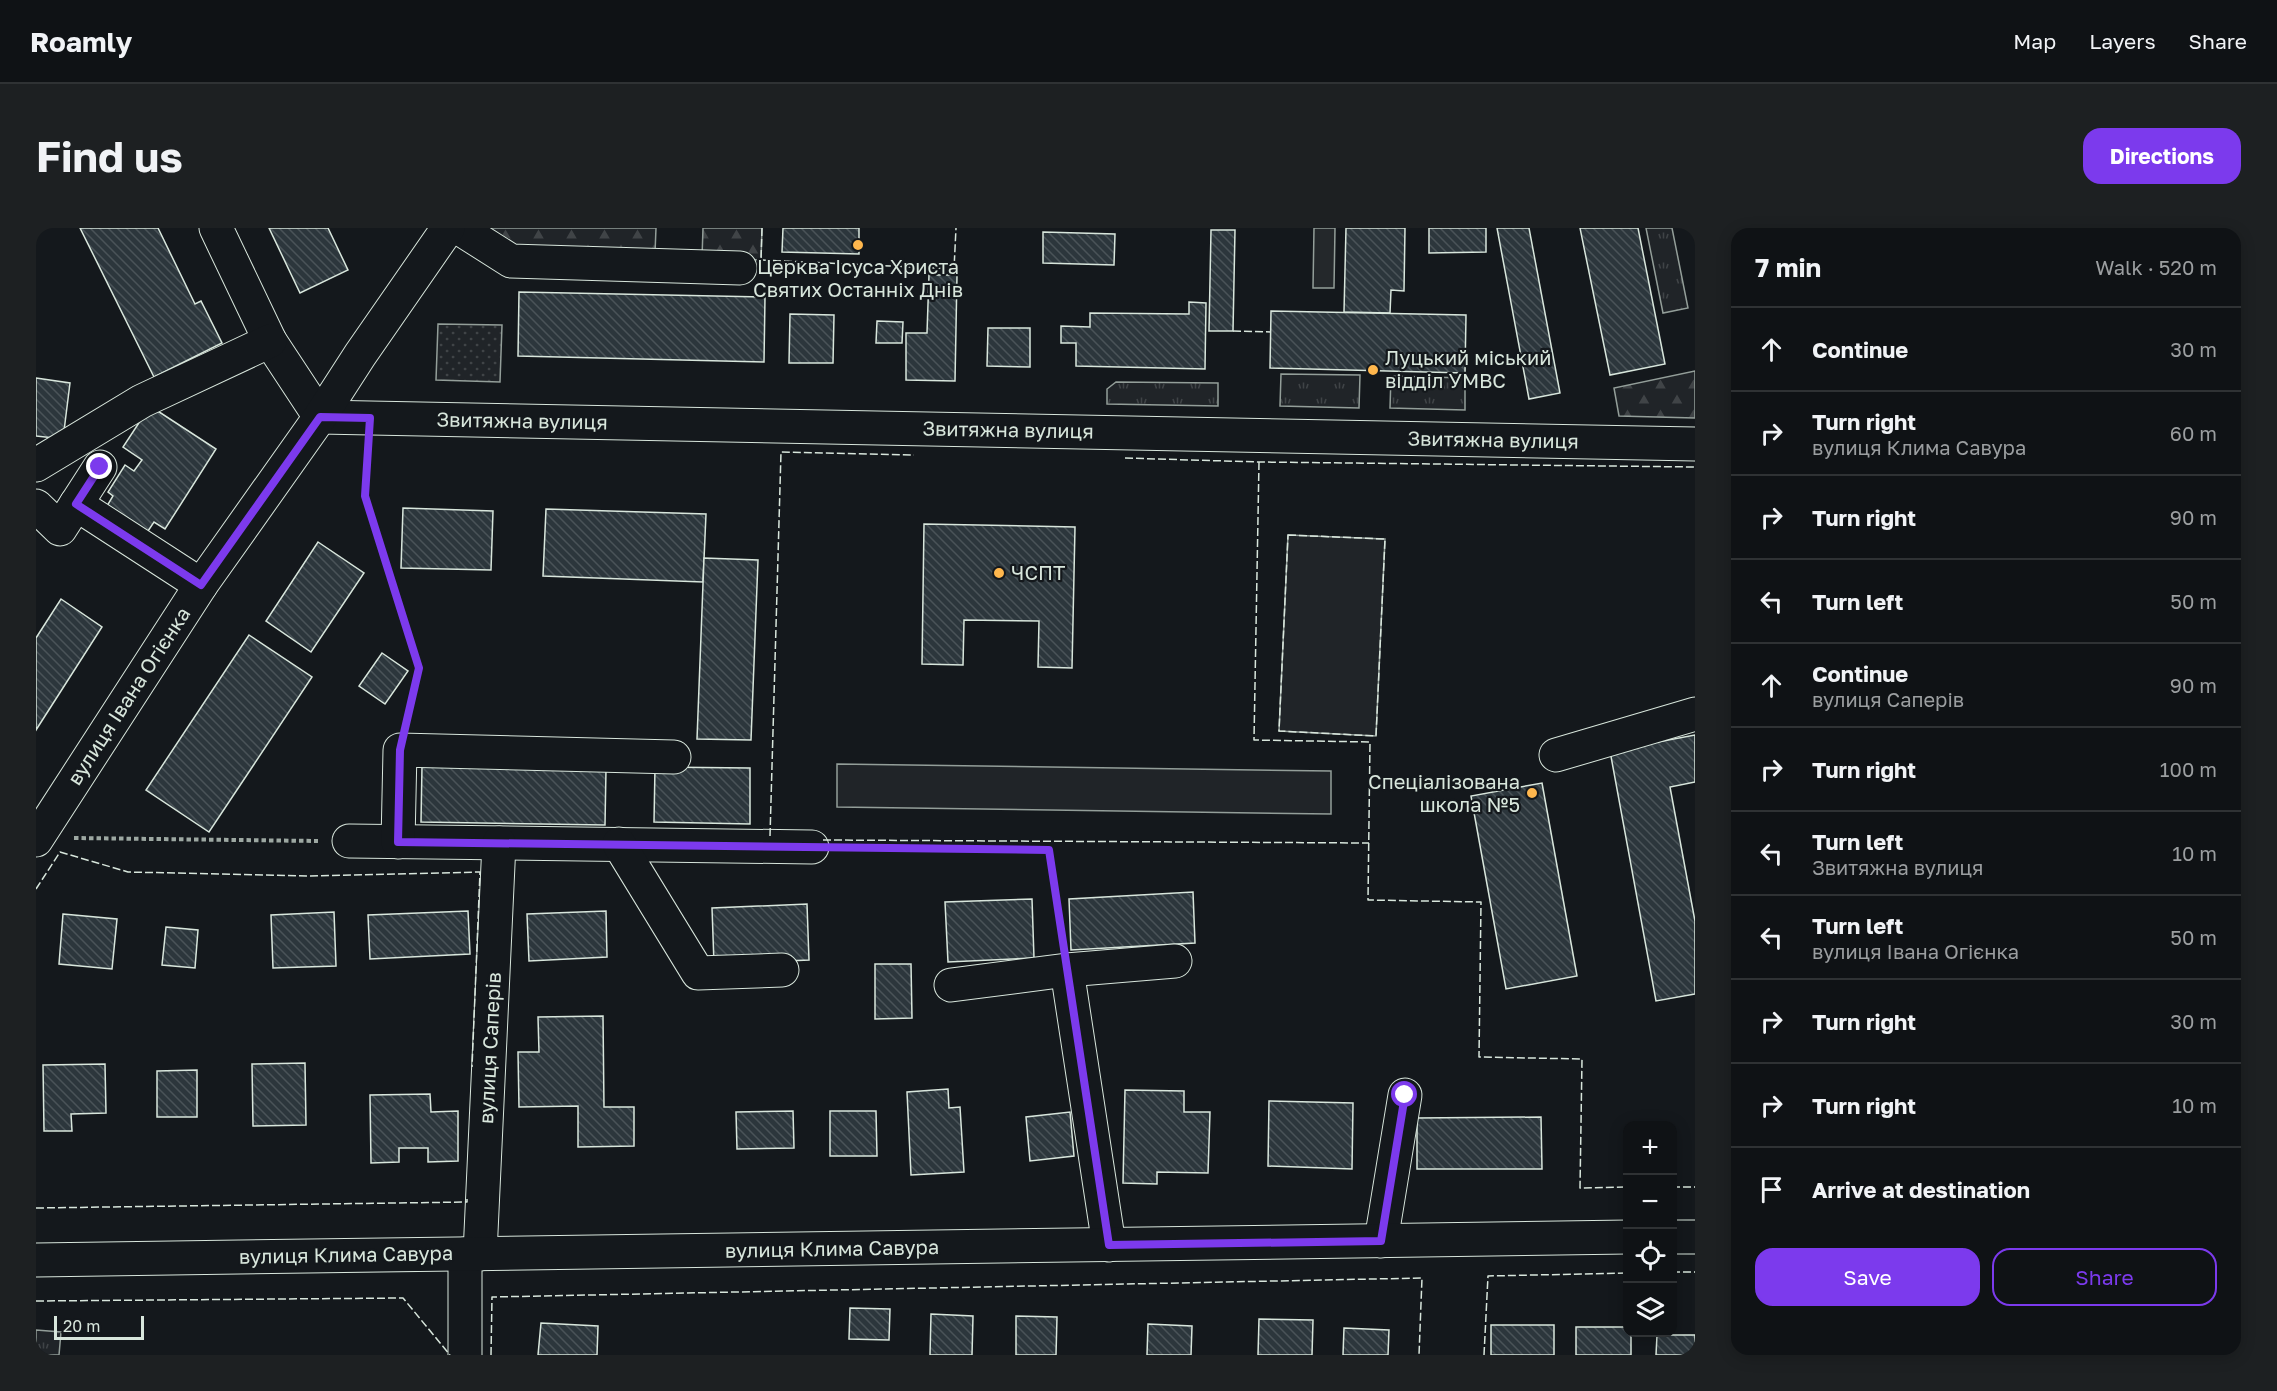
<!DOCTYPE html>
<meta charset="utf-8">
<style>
body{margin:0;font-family:"Golos Text",sans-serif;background:#1d2022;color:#f1f3f6}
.controls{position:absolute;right:18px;bottom:18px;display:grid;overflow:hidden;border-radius:12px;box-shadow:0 3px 15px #0003}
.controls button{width:54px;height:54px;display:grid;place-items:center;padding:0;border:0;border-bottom:2px solid #2f3234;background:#0f1215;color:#f1f3f6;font:30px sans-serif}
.scale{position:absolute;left:18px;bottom:15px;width:90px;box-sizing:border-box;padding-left:6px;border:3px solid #d8e6dc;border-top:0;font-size:16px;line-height:21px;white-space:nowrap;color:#d8e6dc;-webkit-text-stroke:4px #14181c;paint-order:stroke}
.stop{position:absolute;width:18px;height:18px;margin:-14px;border:4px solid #7c3aed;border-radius:50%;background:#fff}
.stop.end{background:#7c3aed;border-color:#fff;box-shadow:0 2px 6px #0008}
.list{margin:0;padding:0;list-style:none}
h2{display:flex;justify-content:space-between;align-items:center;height:78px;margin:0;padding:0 24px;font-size:26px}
h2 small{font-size:20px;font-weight:400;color:#9b9ea0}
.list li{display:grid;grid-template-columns:39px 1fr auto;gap:18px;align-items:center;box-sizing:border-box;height:84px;padding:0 24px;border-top:2px solid #2f3234}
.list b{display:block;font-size:22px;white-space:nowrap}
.list p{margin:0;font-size:20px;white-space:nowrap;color:#9b9ea0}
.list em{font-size:20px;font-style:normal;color:#9b9ea0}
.actions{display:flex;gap:12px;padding:18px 24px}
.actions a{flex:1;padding:14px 0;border:2px solid #7c3aed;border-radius:18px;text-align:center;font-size:21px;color:#7c3aed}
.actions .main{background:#7c3aed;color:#fff}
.icon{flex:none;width:33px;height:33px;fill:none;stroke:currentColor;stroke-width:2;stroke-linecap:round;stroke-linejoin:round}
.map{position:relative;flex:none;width:1659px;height:1127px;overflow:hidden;border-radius:18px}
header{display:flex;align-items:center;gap:36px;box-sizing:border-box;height:84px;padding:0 30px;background:#0f1215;border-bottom:2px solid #2f3234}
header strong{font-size:28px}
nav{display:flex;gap:33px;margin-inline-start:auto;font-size:21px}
.intro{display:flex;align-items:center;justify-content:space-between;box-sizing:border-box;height:144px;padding:0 36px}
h1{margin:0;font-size:42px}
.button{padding:15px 27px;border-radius:18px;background:#7c3aed;color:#fff;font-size:21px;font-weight:700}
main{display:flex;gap:36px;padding:0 36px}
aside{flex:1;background:#0f1215;border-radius:18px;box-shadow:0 3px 15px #0003}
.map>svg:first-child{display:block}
</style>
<header>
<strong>Roamly</strong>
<nav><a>Map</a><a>Layers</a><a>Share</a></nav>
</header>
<div class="intro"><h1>Find us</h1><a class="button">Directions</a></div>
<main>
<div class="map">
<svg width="1659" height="1127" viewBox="0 0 1659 1127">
<defs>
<pattern id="grass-tufts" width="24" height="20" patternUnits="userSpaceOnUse" patternTransform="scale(1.5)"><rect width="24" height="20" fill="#202428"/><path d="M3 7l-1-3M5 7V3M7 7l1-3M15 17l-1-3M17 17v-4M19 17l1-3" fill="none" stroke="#404447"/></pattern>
<pattern id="forest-firs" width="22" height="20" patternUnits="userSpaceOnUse" patternTransform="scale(1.5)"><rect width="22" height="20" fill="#202428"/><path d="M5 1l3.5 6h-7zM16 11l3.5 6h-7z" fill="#404447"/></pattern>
<pattern id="park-dots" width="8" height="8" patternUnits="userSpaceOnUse" patternTransform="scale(1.5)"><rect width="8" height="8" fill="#202428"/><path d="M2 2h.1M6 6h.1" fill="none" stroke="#404447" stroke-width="1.8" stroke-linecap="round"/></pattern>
<pattern id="building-back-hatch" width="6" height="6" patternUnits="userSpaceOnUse" patternTransform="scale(1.5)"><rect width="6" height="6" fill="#2c363c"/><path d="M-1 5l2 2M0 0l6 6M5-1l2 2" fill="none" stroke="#4a5358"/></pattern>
</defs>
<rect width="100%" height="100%" fill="#14181c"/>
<g fill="url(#grass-tufts)" stroke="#939e99" stroke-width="1.5">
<polygon points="1610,0 1636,0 1652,80 1627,85"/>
<polygon points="1245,146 1324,147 1323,180 1244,178"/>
<polygon points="1355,148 1429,150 1429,182 1354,180"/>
<polygon points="1080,154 1182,155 1182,178 1071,176 1071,161"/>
<polygon points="0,1102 25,1104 23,1127 0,1127"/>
</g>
<g fill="url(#forest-firs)" stroke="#939e99" stroke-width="1.5">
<polygon points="454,0 620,0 619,25 478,21 450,6"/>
<polygon points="667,0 726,0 725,32 666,30"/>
<polygon points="1659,143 1659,190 1583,188 1578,160"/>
</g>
<polygon fill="url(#park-dots)" stroke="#939e99" stroke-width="1.5" points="402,96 466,97 464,154 400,152"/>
<g fill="#202428" stroke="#939e99" stroke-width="1.5">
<polygon points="1252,307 1349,311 1340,508 1243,503"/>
<polygon points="801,536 1295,543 1295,586 801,579"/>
</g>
<polygon fill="#24282b" stroke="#939e99" stroke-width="1.5" points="1278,0 1299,0 1298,60 1277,60"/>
<g fill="url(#building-back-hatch)" stroke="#d8e6dc" stroke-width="1.5">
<polygon points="44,0 122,0 159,76 165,73 186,115 118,149"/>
<polygon points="233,0 292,0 312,42 264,65"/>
<polygon points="747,0 823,0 823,26 746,24"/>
<polygon points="1310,0 1369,0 1368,63 1355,62 1354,85 1308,84"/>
<polygon points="1393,0 1450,0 1450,24 1393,25"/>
<polygon points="1461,0 1493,0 1524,165 1493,171"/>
<polygon points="1544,0 1602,0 1629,136 1574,147"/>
<polygon points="1175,2 1199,2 1197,103 1173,103"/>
<polygon points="1007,4 1079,6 1078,37 1007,35"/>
<polygon points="893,47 921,47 919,153 870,152 870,105 891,105"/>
<polygon points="483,64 729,69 728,134 482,128"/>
<polygon points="1153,74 1170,75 1169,141 1040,138 1040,115 1025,115 1025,98 1054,99 1054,85 1153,86"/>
<polygon points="1235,83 1430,87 1429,145 1234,140"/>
<polygon points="754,86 798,87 797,135 753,135"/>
<polygon points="841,93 867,94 866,115 840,115"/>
<polygon points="952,100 994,100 994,139 951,138"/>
<polygon points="0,150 34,155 27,211 0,208"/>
<polygon points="114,178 180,221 129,301 118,294 108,309 68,283 77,268 72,264 89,237 98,243 106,232 87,219"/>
<polygon points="367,280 457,283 455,342 365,340"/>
<polygon points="510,281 670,286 667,354 507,348"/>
<polygon points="888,296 1039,299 1036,440 1002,439 1003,393 928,392 927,437 886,436"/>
<polygon points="282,314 328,345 275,424 230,393"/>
<polygon points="668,330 722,332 715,512 661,511"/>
<polygon points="25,371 66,399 0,502 0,410"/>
<polygon points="213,407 276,449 173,604 110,562"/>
<polygon points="346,425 372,443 349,476 323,458"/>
<polygon points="1659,507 1659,554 1634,559 1659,693 1659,766 1620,773 1574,523"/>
<polygon points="386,538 570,541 569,597 385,594"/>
<polygon points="619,539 714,540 714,596 618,594"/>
<polygon points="1506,555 1541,748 1470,761 1435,568"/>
<polygon points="1157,664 1159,715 1035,722 1033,671"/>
<polygon points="996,671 998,730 912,734 909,674"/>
<polygon points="771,676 773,732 678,736 676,680"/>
<polygon points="432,683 434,726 334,731 332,687"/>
<polygon points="570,683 571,729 493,733 491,686"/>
<polygon points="298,684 300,738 237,740 235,687"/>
<polygon points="27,686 81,691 76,741 23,736"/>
<polygon points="130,699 162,702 159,740 126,737"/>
<polygon points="839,736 875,736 876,790 839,791"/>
<polygon points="567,788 568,879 598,879 598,918 542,919 542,878 483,879 482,824 503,824 502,789"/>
<polygon points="269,835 270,897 217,898 216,836"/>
<polygon points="69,836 70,885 35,886 36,903 8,903 7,837"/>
<polygon points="161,842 161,889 121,889 121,843"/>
<polygon points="912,861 913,880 924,879 928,944 875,947 871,864"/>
<polygon points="1089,862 1148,863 1148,884 1174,884 1172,945 1121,944 1121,956 1087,955"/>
<polygon points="394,866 395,884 422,883 422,933 392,934 392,920 363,920 363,934 335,935 334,867"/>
<polygon points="1233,873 1317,875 1316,941 1232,938"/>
<polygon points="757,883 758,920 701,921 700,884"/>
<polygon points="794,883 840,883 841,928 794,928"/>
<polygon points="1034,884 1038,928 994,933 990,889"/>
<polygon points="1505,889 1506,941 1381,941 1381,890"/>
<polygon points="814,1080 854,1081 853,1112 813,1111"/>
<polygon points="895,1086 937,1088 936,1127 894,1127"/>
<polygon points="980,1088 1021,1089 1020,1127 980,1127"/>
<polygon points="1223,1091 1277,1092 1276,1127 1222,1127"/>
<polygon points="505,1095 562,1098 561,1127 502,1127"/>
<polygon points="1112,1096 1156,1098 1155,1127 1111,1127"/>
<rect x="1455" y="1097" width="63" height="30"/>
<polygon points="1540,1099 1592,1099 1592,1104 1595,1104 1595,1127 1540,1127"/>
<polygon points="1308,1100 1353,1102 1352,1127 1307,1127"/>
<polygon points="1621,1107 1659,1107 1659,1127 1620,1127"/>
</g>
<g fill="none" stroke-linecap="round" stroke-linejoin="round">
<defs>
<g id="minor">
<polyline points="180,0 234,113 284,189 1659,216"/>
<polyline points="423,0 475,33 704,40"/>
<polyline points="0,237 106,173 234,113"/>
<polyline points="40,276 165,357"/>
<polyline points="0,278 24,301 64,239"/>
<polyline points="1520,527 1659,486"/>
<polyline points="0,612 165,357 284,189 324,127 412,0"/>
<polyline points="313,613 776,619"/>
<polyline points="362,614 364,522 638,529"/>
<polyline points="583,616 662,745 746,742"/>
<polyline points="1031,742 1073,1017"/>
<polyline points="915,757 1031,742 1139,733"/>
<polyline points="1636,1009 1659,1009"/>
<polyline points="1345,1013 1369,867"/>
<polyline points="429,1026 429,1127"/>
<polyline points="444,1026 463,615"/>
<polyline points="0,1032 1592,1009"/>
</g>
</defs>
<use href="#minor" stroke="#d8e6dc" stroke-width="35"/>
<g stroke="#9da8a2" stroke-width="4" stroke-dasharray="4.5 3" stroke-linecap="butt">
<polyline points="332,220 329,268 383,440 371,491"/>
<polyline points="38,610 282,613"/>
<polyline points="805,619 1013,622 1026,712"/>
</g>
<use href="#minor" stroke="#14181c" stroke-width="33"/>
<g stroke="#d8e6dc" stroke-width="1.5" stroke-dasharray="8 3" stroke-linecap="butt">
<polyline points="726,0 725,32 918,41 920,0"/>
<polyline points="1197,103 1235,104"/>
<polyline points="1089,230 1223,234 1659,239"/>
<polyline points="1223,234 1218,512 1334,514 1332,672 1445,674 1443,829 1546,831 1544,960 1592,959"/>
<polygon points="1252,307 1349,311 1340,508 1243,503"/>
<polyline points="734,608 745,224 878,227"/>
<polyline points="787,612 1333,615"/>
<polyline points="0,661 24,624 92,644 273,648 444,644 436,839"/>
<polyline points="1636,959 1659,959"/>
<polyline points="0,980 431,974 431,971"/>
<polyline points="1636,1044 1659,1044"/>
<polyline points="0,1073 367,1070 414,1127"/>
<polyline points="455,1127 456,1069 1386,1050 1383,1127"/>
<polyline points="1448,1127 1452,1048 1592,1045"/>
</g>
</g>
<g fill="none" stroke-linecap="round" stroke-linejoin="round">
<polyline stroke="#7c3aed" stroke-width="8" points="64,239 40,276 165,357 284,189 334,190 329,268 383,440 364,522 362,614 1013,622 1073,1017 1345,1013 1369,867"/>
</g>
<g fill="#ffb74d" stroke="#14181c" stroke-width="2">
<circle cx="822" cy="17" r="6"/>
<circle cx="1337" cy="142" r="6"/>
<circle cx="963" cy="345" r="6"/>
<circle cx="1496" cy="565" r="6"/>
</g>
<g text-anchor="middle" stroke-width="4.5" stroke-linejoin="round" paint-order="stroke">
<g font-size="20" fill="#d8e6dc" stroke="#14181c" text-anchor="start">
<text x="822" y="46" text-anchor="middle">Церква Ісуса Христа<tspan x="822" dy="23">Святих Останніх Днів</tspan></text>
<text x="1349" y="137">Луцький міський<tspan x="1349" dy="23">відділ УМВС</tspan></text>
<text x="975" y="352">ЧСПТ</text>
<text x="1484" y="561" text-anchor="end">Спеціалізована<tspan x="1484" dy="23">школа №5</tspan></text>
</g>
<g font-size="20" fill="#d8e6dc" stroke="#14181c">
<text transform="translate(486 193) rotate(1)" y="7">Звитяжна вулиця</text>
<text transform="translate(972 202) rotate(1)" y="7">Звитяжна вулиця</text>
<text transform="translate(1457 212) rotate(1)" y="7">Звитяжна вулиця</text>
<text transform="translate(93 468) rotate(-57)" y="7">вулиця Івана Огієнка</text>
<text transform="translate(454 820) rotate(-87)" y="7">вулиця Саперів</text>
<text transform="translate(796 1021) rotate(-1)" y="7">вулиця Клима Савура</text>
<text transform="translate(310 1027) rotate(-1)" y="7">вулиця Клима Савура</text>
</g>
</g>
</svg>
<div class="controls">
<button>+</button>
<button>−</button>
<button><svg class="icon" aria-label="locate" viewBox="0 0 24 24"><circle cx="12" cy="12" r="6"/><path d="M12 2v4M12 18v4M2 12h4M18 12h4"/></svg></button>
<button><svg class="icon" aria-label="layers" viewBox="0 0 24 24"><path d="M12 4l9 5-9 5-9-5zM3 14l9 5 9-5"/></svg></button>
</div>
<div class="scale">20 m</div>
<div class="stop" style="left:1369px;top:867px"></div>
<div class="stop end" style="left:64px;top:239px"></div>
</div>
<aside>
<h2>7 min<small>Walk · 520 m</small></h2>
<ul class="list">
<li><svg class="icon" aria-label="ahead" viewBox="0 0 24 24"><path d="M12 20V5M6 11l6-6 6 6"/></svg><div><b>Continue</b></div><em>30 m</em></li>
<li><svg class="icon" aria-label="right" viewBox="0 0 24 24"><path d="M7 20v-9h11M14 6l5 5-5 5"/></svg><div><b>Turn right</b><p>вулиця Клима Савура</p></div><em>60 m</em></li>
<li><svg class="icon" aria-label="right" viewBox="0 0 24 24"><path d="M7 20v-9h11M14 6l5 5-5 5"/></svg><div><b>Turn right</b></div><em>90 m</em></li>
<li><svg class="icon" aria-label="left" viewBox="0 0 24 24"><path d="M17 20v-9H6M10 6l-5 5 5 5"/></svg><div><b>Turn left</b></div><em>50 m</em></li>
<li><svg class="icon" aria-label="ahead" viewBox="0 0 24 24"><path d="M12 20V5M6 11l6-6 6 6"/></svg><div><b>Continue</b><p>вулиця Саперів</p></div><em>90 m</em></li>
<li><svg class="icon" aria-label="right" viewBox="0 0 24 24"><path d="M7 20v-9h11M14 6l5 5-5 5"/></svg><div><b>Turn right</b></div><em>100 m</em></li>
<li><svg class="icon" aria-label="left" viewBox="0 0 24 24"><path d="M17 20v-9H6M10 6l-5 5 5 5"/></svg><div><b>Turn left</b><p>Звитяжна вулиця</p></div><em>10 m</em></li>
<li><svg class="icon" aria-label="left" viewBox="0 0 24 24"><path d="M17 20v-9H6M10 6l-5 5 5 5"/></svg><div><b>Turn left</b><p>вулиця Івана Огієнка</p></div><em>50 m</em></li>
<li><svg class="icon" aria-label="right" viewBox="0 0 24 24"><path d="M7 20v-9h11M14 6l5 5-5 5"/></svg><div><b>Turn right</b></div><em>30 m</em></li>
<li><svg class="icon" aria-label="right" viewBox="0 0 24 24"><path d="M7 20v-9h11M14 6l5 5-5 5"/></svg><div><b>Turn right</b></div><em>10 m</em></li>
<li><svg class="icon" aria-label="arrive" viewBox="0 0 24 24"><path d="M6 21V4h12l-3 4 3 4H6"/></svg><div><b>Arrive at destination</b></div></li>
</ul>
<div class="actions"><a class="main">Save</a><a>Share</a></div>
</aside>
</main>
